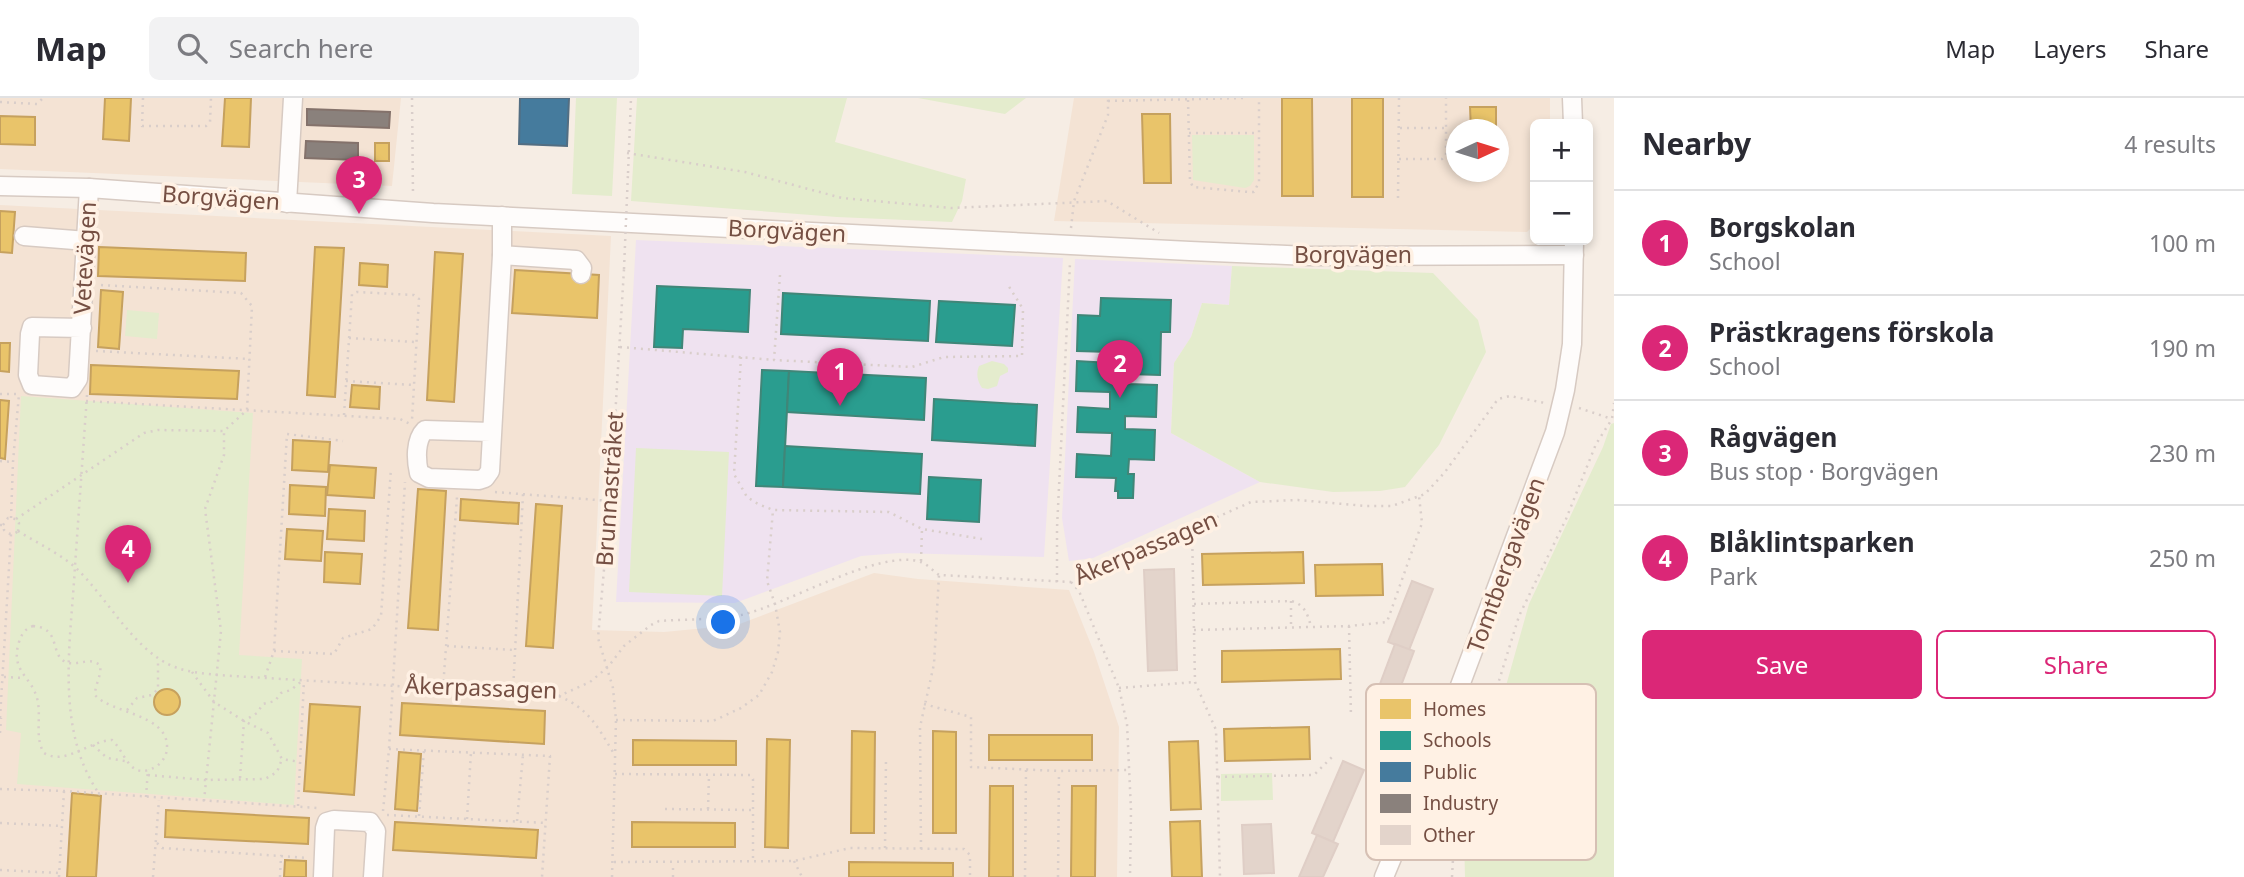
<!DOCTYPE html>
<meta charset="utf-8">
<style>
body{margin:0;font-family:"Noto Sans",sans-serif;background:#f2f2f3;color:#2b2b33}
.controls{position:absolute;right:21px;top:21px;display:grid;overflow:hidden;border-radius:10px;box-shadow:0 4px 10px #0003}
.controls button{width:63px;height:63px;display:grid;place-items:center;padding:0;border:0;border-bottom:2px solid #e1e1e2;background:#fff;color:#2b2b33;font:35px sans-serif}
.compass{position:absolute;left:1446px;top:21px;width:63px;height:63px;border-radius:50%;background:#fff;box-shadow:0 4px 10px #0003;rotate:86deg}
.you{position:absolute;left:724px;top:525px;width:24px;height:24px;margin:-18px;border:5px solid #fff;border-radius:50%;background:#1a73e8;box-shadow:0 0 0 10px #1a73e833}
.badge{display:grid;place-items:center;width:46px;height:46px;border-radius:50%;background:#db2777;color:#fff;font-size:23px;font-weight:700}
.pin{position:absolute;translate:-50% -58px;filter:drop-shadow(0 2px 4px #0008)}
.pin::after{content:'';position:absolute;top:37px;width:24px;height:21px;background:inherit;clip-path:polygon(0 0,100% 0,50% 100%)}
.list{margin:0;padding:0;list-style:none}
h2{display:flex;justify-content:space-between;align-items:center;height:91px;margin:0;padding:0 28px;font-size:30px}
h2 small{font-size:23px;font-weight:400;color:#7c7c81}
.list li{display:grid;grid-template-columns:46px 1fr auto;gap:21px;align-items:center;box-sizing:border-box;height:105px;padding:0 28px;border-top:2px solid #e1e1e2}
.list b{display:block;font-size:26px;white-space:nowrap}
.list p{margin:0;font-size:23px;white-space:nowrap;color:#7c7c81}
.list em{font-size:23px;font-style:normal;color:#7c7c81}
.actions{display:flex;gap:14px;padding:21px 28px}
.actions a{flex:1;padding:16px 0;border:2px solid #db2777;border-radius:10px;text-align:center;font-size:24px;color:#db2777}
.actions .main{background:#db2777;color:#fff}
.icon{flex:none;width:38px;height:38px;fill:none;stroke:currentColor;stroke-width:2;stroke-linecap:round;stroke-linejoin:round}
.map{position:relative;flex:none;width:1614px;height:779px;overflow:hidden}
header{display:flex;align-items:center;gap:42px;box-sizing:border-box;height:98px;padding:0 35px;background:#fff;border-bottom:2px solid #e1e1e2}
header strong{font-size:33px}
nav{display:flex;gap:38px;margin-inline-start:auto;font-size:24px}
.search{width:490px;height:63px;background:#f2f2f3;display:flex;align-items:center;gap:18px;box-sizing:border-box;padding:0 24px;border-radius:10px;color:#7c7c81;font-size:26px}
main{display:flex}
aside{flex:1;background:#fff}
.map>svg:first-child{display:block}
</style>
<header>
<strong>Map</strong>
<div class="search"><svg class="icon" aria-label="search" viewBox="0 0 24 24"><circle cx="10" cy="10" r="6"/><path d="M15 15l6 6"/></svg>Search here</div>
<nav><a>Map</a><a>Layers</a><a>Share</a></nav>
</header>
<main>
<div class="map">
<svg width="1614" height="779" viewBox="0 0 1614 779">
<rect width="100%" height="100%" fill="#f6ede4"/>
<g fill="#f4e3d4" fill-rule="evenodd">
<polygon points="0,0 401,0 392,88 0,71"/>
<path d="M1074,0H1550V26H1535V126L1527,134L1054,123ZM1456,32H1498V74H1456Z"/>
<polygon points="0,107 611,138 592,532 664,534 737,527 874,475 918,481 1069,492 1094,554 1119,629 1117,779 0,779"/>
</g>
<g fill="#efe2f0">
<polygon points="636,142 1063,160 1044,459 899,455 861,458 735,505 616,504"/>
<polygon points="1075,161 1232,168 1229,207 1202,205 1191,239 1174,265 1171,335 1260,384 1093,460 1069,463 1062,420"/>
</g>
<g fill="#e4eccd">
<polygon points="576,0 617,0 612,98 572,96"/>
<polygon points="637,0 847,0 835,44 966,81 962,103 952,124 837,119 631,103"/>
<polygon points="918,0 1026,0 1005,16"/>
<polygon points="1192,37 1254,37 1254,82 1250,88 1245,90 1193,82"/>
<polygon points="1232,168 1433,175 1478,222 1486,254 1439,347 1405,389 1380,393 1333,394 1260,384 1171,335 1174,265 1191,239 1202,205 1229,207"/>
<polygon points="127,212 159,215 157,241 125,238"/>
<path d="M992,263L1004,266L1008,270V274L1000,278L997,288L988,291L982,290C977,283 976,275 979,268Z"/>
<polygon points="21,298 253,315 239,557 302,561 294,707 17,686 21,635 6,632"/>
<polygon points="1614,325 1614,779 1465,779 1464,737 1529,506 1603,349 1611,326"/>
<polygon points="636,350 729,354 722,498 629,494"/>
<polygon points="1272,675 1273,702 1221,703 1221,676"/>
</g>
<g fill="#e9c46a" stroke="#c6a15e" stroke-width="2">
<polygon points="105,0 131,0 129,43 103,41"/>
<polygon points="225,0 251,0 249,49 222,48"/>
<polygon points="1282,0 1312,0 1313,98 1282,98"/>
<rect x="1352" y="0" width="31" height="99"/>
<polygon points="1470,9 1496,9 1496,32 1471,32"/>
<polygon points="1142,16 1170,16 1171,85 1144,85"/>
<polygon points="0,18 35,19 35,47 0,46"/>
<rect x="375" y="45" width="14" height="18"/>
<polygon points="0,113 15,114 12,155 0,154"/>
<polygon points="99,149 246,155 245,183 98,178"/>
<polygon points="315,149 344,150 335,299 307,297"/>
<polygon points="435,154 463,156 454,304 427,302"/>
<polygon points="360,165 388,167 387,189 359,187"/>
<polygon points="515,172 599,177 597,220 512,215"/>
<polygon points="101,192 123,194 119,251 98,249"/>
<polygon points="0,245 10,245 9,274 0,273"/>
<polygon points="91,267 239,273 237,301 90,296"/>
<polygon points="352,287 380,289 379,311 350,309"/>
<polygon points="0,302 9,303 5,361 0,360"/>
<polygon points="293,342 330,344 328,374 292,372"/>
<polygon points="330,367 376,370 374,400 327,397"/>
<polygon points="290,387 326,389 325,418 289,416"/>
<polygon points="418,391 446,393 438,532 408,530"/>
<polygon points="461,401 519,405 518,426 460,422"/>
<polygon points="536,406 562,408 553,550 526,548"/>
<polygon points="329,411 365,413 364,443 327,441"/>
<polygon points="287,431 323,433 321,463 285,461"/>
<polygon points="325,454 362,456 360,486 324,484"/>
<polygon points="1303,454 1304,485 1203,487 1202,456"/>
<polygon points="1382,466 1383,497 1316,498 1315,467"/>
<polygon points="1340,551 1341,581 1222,584 1222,553"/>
<circle cx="167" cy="604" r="13"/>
<polygon points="402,605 545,613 544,646 400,637"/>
<polygon points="310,606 360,609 354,697 304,693"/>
<polygon points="1309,629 1310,661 1225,663 1224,631"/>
<polygon points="852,633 875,634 874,735 851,735"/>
<polygon points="933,633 956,634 956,735 933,735"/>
<rect x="989" y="637" width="103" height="25"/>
<polygon points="767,641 790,642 788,750 765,749"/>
<polygon points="633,642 736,643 736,667 633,667"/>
<polygon points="1198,643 1201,711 1171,712 1169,644"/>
<polygon points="399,654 421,656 417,713 395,711"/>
<polygon points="990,688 1013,688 1013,779 989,779"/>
<polygon points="1072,688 1096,688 1095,779 1071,779"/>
<polygon points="72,695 101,698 96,779 67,779"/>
<polygon points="166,712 309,720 308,746 165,739"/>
<polygon points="1200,723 1202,779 1172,779 1170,724"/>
<polygon points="395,724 538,732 536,760 393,752"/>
<polygon points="632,724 735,725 735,749 632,749"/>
<polygon points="285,762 306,763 306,779 284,779"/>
<polygon points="849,764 953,765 953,779 849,779"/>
</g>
<g fill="#2a9d8f" stroke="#408678" stroke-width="2">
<polygon points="657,188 750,192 748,234 683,231 682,250 654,249"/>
<polygon points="783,195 930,203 928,243 781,236"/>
<polygon points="1101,200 1171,202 1170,234 1161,234 1160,277 1128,276 1128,286 1157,287 1156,319 1125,318 1125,331 1155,332 1154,362 1129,361 1128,376 1134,376 1133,400 1118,400 1118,393 1115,393 1116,380 1076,379 1077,356 1111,358 1112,335 1077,334 1078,309 1110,311 1110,294 1076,293 1077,263 1111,265 1111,254 1077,253 1078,217 1100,218"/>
<polygon points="939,203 1015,207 1012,248 936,244"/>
<polygon points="762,272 789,273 783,389 756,388"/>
<polygon points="789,273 926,280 924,322 787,314"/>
<polygon points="934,301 1037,307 1035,348 932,342"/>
<polygon points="785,348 922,356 920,396 783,389"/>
<polygon points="929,379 981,382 979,424 927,421"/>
</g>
<polygon fill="#457b9d" stroke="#536e82" stroke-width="2" points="520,0 569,0 567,48 519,46"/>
<g fill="#8a817c" stroke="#84726b" stroke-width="2">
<polygon points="307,11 390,14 389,30 307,27"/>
<polygon points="306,43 358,45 358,62 305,60"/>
</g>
<g fill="#e3d4cb" stroke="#dfcec6" stroke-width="2">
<polygon points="1174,471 1177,572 1148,573 1144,472"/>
<polygon points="1412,483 1433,491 1409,552 1388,544"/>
<polygon points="1395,546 1414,553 1387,625 1368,618"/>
<polygon points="1343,663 1364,672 1333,744 1312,735"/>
<polygon points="1271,726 1274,775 1244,776 1242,727"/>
<polygon points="1317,737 1338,746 1323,779 1299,779"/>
</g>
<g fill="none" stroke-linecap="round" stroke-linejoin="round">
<defs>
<g id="minor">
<polyline points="1572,0 1573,26"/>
<polyline points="0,88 89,90 433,115 1190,153 1309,158 1574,157"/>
<polyline points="287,105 293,0"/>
<polyline points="24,138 87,143"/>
<polyline points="502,157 576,162 582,170 581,176"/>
<polyline points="82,230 32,229 30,236 28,277 32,287 72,290 78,281 89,90"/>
<path d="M491,334L425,332C415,342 416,362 419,375L429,380L479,382L485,380L490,373L502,157V118"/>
<polyline points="1385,655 1428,673"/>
<polyline points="323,779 325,730 327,724 334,722 370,724 376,733 373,779"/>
<polyline points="1384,779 1428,673 1555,334 1565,292 1572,246 1574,142"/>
</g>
</defs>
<use href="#minor" stroke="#d7cac2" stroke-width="21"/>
<g stroke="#d9ceca" stroke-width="2.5" stroke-dasharray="2 5" stroke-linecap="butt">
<polyline points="143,0 142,28 206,28 210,24 211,0"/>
<polyline points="412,0 413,97"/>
<polyline points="1188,2 1190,83 1193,89 1249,94 1254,94 1259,84 1259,0"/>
<polyline points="1108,3 1246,0"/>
<polyline points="0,4 37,6 43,0"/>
<polyline points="1400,30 1446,30"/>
<polyline points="1189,35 1259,35"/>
<polyline points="627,55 745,74 842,100 951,110 1107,103 1159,135"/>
<polyline points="1399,61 1442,61 1446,57 1446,0"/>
<polyline points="628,75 631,0"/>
<polyline points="1398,100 1399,0"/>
<polyline points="1071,130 1074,103 1108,17 1108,0"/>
<polyline points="780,177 774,262 912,269 944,259 1022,258 1023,211 1008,187"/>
<polyline points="349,240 415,244"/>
<polyline points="620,249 774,262"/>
<polyline points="96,253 250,261"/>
<polyline points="741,259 734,376 747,399 758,406 773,412 889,414 922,431 982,441"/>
<polyline points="346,283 414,287"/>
<polyline points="0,296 18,296"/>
<path d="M87,297C83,354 79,411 75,468C71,543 54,632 100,697"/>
<polyline points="86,303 400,321 410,326"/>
<polyline points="1579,310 1612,321"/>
<polyline points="344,317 352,196 357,194 414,197 419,201 412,322"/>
<polyline points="0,363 13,364"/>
<polyline points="495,394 610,403"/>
<polyline points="11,420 13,364 19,296"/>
<polyline points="16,421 144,335 158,332 224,333 247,312 252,208 241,195 100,187"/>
<path d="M0,427H3L4,432C8,437 14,437 18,433"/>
<polyline points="3,427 8,420 16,421 19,425 18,433"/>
<polyline points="1192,430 1195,584 1216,632 1220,779"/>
<path d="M18,433C37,445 61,456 77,471C107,500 132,549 170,567C185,574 201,575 217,577L559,598L590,584L608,569L624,548L651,527L659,523C686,521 715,522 741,517C787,507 879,450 921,464C927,466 933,473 939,477L1071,484L1251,404L1298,402L1366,408H1392L1425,396L1445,374L1498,301L1510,298L1545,305"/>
<polyline points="921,463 922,431"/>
<polyline points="1057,484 1057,430 1070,165"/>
<polyline points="1071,484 1079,493 1119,590 1127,626 1131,712 1130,779"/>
<polyline points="1291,503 1291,530"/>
<path d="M1194,506L1291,503C1304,506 1308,516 1311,529"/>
<path d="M33,528C62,530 49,557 66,564C77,569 88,558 100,567C102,577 95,586 95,597C110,615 168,616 167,649C167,657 163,663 157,668C129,685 126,654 112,642C89,643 65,668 44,655C34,639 42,618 37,600C31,578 10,573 19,544C22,535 25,531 33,528Z"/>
<polyline points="1349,528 1351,619"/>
<polyline points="1194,532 1349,528 1387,524 1422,425 1419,398"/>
<polyline points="447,548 514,552"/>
<polyline points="274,553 334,556 343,540 372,531 381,518 391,370"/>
<polyline points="192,574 214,604 244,623 268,635 282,661 300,664"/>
<polyline points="4,579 24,580"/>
<polyline points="265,579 274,553 287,336 343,343"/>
<polyline points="443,590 457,399"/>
<polyline points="1119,590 1195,584"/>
<polyline points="513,594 523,396"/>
<path d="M559,598C589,611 597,628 613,654"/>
<polyline points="924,606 971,619 971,669 1059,673 1128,672"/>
<polyline points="127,612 137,600 152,597 158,591 158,561"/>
<polyline points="0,620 11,436"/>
<polyline points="616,622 713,623 741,610 759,597 772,574 778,554 780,534 775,506 767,483 773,412"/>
<polyline points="0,635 1,620"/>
<polyline points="93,647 107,660 125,663"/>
<polyline points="389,651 550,658 542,779"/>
<polyline points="615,676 750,677 753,681 753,762"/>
<polyline points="148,677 205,682 265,681 277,674 282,661"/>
<polyline points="1218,679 1314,677 1333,658"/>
<polyline points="240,680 244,623 257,615 263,606 275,603 281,595 291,592 303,582"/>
<polyline points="0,691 64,693 318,710"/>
<polyline points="146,699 148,671"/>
<polyline points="204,703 221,533 205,411 224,357 224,333"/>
<polyline points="298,708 304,582"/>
<polyline points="665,711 752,712"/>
<polyline points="708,711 709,677"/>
<polyline points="383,713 389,651 405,384"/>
<polyline points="387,717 547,725"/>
<polyline points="419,718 424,652"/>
<polyline points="467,721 471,654"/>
<polyline points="517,723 523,657"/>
<polyline points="0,725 62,728"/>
<polyline points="157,745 162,750 281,758"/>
<polyline points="885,750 886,661"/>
<polyline points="921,751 920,629 934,566 939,477"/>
<polyline points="794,763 802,779"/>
<polyline points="614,764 794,763 850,750 964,751 970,757 970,779"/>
<polyline points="0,772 59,775"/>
<polyline points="59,779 64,693"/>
<polyline points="153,779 159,702"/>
<polyline points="280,779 281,758 308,760"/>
<polyline points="612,779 616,622 613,590 598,540 610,403 624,171"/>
<polyline points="673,779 673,765"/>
<polyline points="1025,779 1026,672"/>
<polyline points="1058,779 1059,674"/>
<polyline points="1452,779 1455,725 1519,518 1566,421 1596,346 1612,321 1614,305"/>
</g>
<use href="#minor" stroke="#fefcfb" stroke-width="18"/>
<polyline stroke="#d9ceca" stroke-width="2.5" stroke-dasharray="2 5" stroke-linecap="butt" points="624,171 628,75"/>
</g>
<g text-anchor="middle" stroke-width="7" stroke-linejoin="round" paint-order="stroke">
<g font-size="23" fill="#754f43" stroke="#fff1e4">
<text transform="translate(221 100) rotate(4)" y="8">Borgvägen</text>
<text transform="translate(787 133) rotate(3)" y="8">Borgvägen</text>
<text x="1353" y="165">Borgvägen</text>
<text transform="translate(85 160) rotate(-87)" y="8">Vetevägen</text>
<text transform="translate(610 391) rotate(-86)" y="8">Brunnastråket</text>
<text transform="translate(1146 450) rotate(-23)" y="8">Åkerpassagen</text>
<text transform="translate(1506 467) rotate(-70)" y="8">Tomtbergavägen</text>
<text transform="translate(481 590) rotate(2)" y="8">Åkerpassagen</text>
</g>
</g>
<rect x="1366" y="586" width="230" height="176" rx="10" fill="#fff1e4" stroke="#d6c0b4" stroke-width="2"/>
<rect x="1380" y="601" width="31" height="20" fill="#e9c46a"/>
<rect x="1380" y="633" width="31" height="19" fill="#2a9d8f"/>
<rect x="1380" y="664" width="31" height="20" fill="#457b9d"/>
<rect x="1380" y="696" width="31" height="19" fill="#8a817c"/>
<rect x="1380" y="727" width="31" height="20" fill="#e3d4cb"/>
<g font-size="19" fill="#754f43">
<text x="1423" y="618">Homes</text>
<text x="1423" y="649">Schools</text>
<text x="1423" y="681">Public</text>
<text x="1423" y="712">Industry</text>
<text x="1423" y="744">Other</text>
</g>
</svg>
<div class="controls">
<button>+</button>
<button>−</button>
</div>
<svg class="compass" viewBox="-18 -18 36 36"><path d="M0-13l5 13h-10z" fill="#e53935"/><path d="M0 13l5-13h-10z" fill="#7c7c81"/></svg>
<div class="you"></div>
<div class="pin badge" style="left:840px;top:308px">1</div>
<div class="pin badge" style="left:1120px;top:300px">2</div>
<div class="pin badge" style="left:359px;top:116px">3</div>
<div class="pin badge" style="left:128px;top:485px">4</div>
</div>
<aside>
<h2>Nearby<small>4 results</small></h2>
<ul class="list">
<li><span class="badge">1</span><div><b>Borgskolan</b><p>School</p></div><em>100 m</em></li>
<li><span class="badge">2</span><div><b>Prästkragens förskola</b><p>School</p></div><em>190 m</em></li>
<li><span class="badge">3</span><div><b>Rågvägen</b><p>Bus stop · Borgvägen</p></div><em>230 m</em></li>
<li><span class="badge">4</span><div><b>Blåklintsparken</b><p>Park</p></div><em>250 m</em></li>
</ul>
<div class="actions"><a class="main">Save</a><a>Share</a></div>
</aside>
</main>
